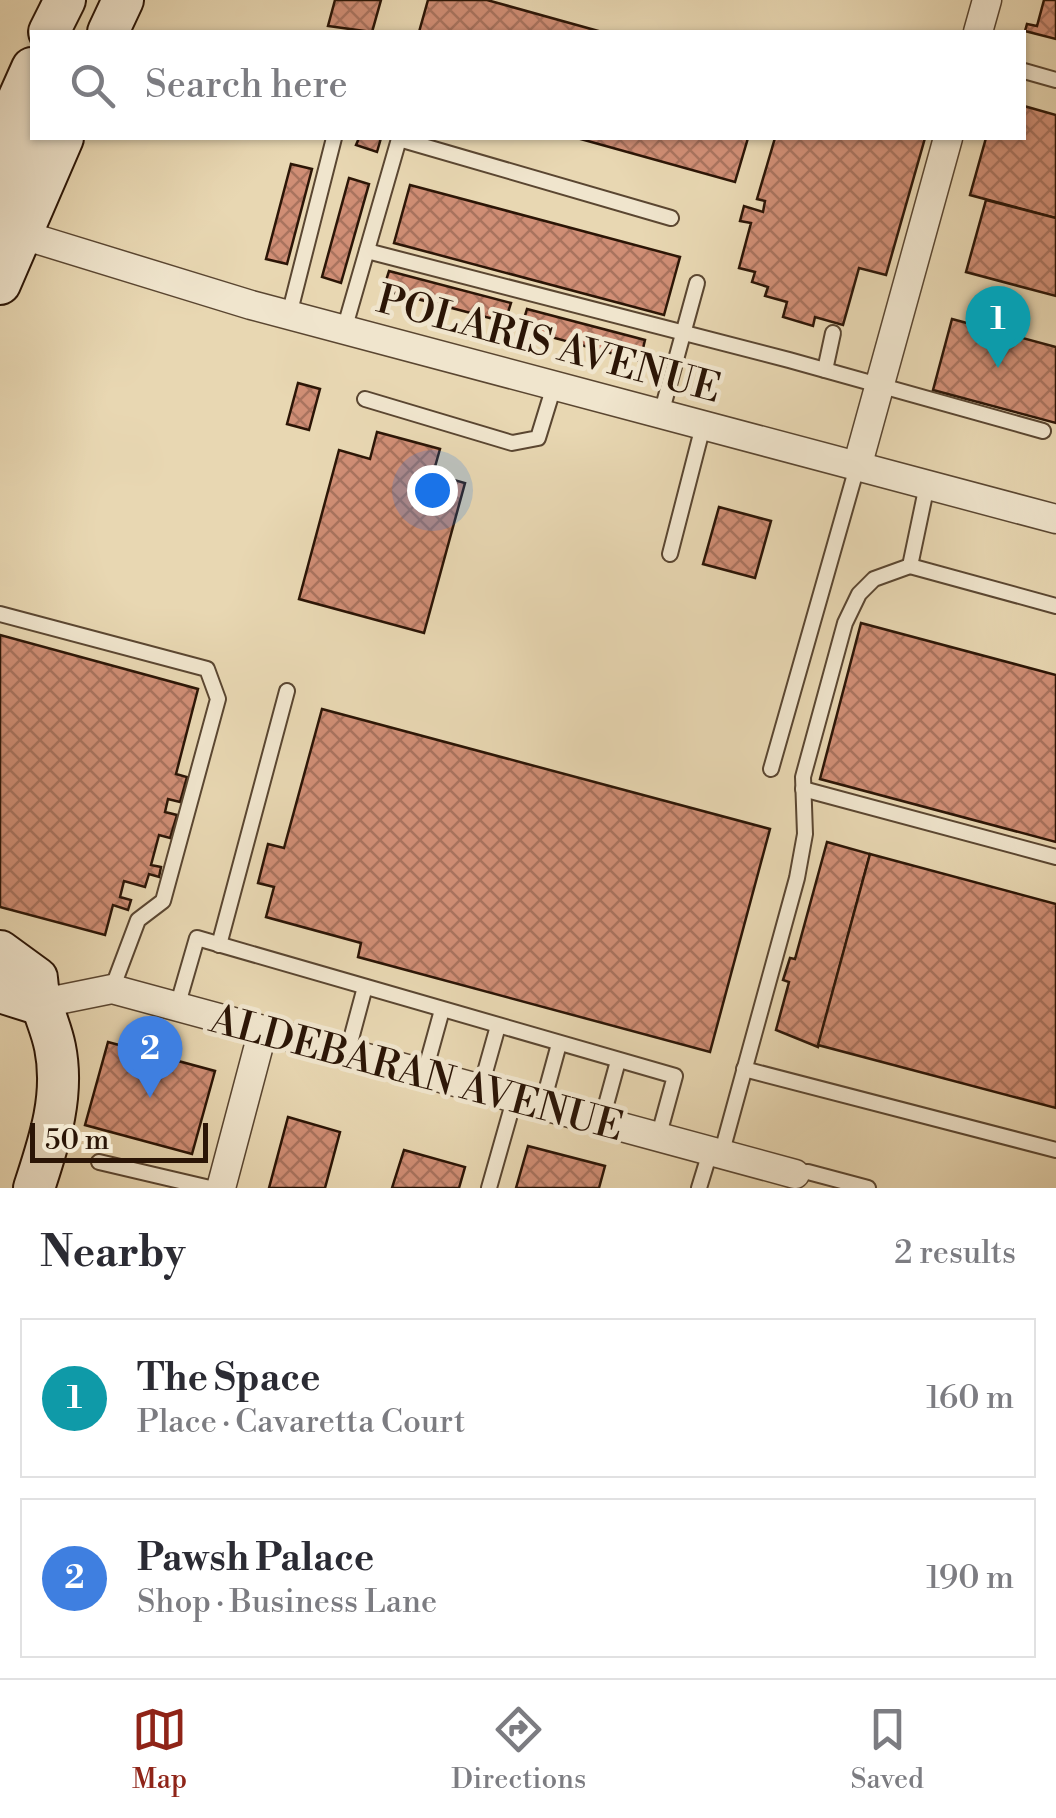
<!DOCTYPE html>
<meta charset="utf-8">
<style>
body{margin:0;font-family:"Libre Bodoni",serif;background:#f2f2f3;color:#2b2b33}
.scale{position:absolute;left:30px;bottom:25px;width:178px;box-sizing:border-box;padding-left:10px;border:5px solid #2b1506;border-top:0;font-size:28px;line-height:35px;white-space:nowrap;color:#2b1506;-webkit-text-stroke:8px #f0e5cd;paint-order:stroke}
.you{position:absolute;left:432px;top:490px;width:35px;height:35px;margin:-25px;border:8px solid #fff;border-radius:50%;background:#1a73e8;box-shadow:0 0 0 15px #1a73e833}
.badge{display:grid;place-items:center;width:65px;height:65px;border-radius:50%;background:#8f2418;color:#fff;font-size:32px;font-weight:700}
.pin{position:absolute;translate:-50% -82px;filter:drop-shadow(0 2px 5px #0008)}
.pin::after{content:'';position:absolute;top:52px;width:35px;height:30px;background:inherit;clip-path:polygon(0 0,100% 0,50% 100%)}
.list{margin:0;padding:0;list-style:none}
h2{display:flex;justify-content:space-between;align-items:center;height:130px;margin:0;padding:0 40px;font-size:42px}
h2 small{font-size:32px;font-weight:400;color:#7c7c81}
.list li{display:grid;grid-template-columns:65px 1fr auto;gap:30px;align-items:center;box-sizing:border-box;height:160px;margin:0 20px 20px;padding:0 20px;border:2px solid #e1e1e2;border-radius:0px}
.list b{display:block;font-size:38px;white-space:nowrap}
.list p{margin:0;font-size:32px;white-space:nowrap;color:#7c7c81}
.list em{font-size:32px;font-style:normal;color:#7c7c81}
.icon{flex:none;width:55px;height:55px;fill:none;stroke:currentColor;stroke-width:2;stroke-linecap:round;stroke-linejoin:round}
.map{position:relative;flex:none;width:1056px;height:1188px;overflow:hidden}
.search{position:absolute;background:#fff;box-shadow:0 2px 8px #0004;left:30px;right:30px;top:30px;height:110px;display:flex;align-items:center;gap:25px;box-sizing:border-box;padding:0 35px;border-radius:0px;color:#7c7c81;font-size:38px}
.sheet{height:490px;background:#fff}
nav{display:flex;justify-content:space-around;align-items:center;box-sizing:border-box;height:140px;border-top:2px solid #e1e1e2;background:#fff;font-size:28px;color:#7c7c81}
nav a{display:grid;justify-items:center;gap:5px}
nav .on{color:#8f2418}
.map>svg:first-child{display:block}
</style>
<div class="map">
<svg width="1056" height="1188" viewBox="0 0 1056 1188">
<defs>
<pattern id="building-cross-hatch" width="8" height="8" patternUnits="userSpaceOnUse" patternTransform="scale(2.5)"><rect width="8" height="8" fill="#d08e75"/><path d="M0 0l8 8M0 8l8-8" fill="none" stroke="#a9735e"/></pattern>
</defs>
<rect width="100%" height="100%" fill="#e8d7b2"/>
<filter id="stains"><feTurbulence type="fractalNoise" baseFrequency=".002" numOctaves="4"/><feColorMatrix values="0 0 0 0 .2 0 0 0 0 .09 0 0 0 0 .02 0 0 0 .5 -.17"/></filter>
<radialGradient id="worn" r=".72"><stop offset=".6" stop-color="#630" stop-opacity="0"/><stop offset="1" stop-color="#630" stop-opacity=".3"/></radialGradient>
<g fill="url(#building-cross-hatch)" stroke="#2b1506" stroke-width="2.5">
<polygon points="335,0 381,0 372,32 328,26"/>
<polygon points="428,0 487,0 602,32 419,32"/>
<polygon points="1044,0 1056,0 1056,39 1025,31 1027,24 1037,26"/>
<polygon points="1024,106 1056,115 1056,218 970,195 986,138 1024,138"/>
<polygon points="359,138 381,138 377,152 356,145"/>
<polygon points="577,138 748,138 735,182"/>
<polygon points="775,138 925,138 886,275 859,268 843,325 815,317 813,326 783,317 787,302 765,296 768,287 752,282 755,272 739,268 751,223 740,221 744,206 763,212 765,201 757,199"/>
<polygon points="291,164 312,169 287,264 266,259"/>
<polygon points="349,178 369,184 341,283 322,277"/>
<polygon points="410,185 680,257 664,315 394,243"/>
<polygon points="986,200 1056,218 1056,296 966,272"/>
<polygon points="389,271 511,303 505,322 383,290"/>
<polygon points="527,309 645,340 640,361 521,329"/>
<polygon points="952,319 1056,347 1056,423 933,390"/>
<polygon points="298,383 320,389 309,430 287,424"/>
<polygon points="377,432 440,449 433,474 465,483 424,633 299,599 339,450 370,459"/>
<polygon points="719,507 771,521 755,578 703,564"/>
<polygon points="861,623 1056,675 1056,842 820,779"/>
<polygon points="0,635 198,689 176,774 187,777 180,802 168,799 165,812 177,815 170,838 159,835 151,865 161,867 159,877 149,874 145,887 124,881 120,897 131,900 128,910 113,905 105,935 0,907"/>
<polygon points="322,709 770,829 710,1052 358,957 361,943 266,917 274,887 258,883 268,844 284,848"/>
<polygon points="827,842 870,854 818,1047 776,1030 789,982 783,980 790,958 795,959"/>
<polygon points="870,854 1056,904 1056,1108 818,1045"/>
<polygon points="108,1042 215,1071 192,1154 85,1125"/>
<polygon points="288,1117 340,1132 325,1188 269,1188"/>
<polygon points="528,1146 605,1166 599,1188 516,1188"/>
<polygon points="404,1150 465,1167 459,1188 392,1188"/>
</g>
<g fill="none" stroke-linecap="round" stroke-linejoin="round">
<defs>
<g id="lane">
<polyline points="1024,71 1056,80"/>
<polyline points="367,251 789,360 1043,431"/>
<polyline points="289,315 334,138"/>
<polyline points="344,330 399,139 671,218"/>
<polyline points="825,370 833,333"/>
<polyline points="365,399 512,443 538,438 554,386"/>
<polyline points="661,414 697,283"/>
<polyline points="927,485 910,566 1056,606"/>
<polyline points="670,554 703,426"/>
<polyline points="0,614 207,669 218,699 163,901 138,920 112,989"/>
<polyline points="771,769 857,467"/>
<polyline points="803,789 1056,857"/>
<polyline points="219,945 287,691"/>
<polyline points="177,1007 197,938 675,1076 658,1138"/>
<polyline points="347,1054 365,987"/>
<polyline points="744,1069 1056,1150"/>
<polyline points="424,1075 442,1010"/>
<polyline points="480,1090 498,1026"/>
<polyline points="542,1106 559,1044"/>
<polyline points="601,1123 618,1061"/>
<polyline points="721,1155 797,878 805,834 803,777 845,623 859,594 874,579 910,566"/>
<polyline points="99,1162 210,1188"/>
<polyline points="795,1174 808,1172 868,1188"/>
<polyline points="489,1188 514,1100"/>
<polyline points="699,1188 710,1152"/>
</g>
<g id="street">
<polyline points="978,32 987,0"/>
<polyline points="23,235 251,305 1056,519"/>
<polyline points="857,467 948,138"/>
<polyline points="38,1004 112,989 795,1174"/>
<polyline points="221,1188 263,1030"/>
</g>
<g id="secondary">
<polyline points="49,32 65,0"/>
<polyline points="108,32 123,0"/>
<polyline points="0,140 32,68"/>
<polyline points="20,234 6,226 7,205 32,125"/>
<polyline points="0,284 63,138"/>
<path d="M0,951L37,978C38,1004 50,1022 55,1047C65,1096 49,1142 34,1188"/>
<polyline points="0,992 38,1004"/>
</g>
</defs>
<use href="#lane" stroke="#5a4631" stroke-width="18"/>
<use href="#street" stroke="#5a4631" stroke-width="31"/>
<use href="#secondary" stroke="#2b1506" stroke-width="44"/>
<use href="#lane" stroke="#f0e5cd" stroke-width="14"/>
<use href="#street" stroke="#f0e5cd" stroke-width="28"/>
<use href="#secondary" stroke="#f0e5cd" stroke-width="40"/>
</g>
<g text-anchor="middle" stroke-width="9" stroke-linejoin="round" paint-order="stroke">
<g font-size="40" fill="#2b1506" stroke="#f0e5cd">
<text transform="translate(549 343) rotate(15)" y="14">POLARIS AVENUE</text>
<text transform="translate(417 1072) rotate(15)" y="14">ALDEBARAN AVENUE</text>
</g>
</g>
<rect width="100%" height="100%" filter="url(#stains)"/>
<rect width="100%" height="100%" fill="url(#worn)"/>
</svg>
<div class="scale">50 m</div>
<div class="you"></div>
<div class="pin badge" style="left:998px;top:368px;background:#0f9aa8">1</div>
<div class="pin badge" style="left:150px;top:1098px;background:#3f7fe0">2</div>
<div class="search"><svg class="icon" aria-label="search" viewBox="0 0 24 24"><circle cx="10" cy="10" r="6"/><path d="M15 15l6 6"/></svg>Search here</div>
</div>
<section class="sheet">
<h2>Nearby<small>2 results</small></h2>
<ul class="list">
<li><span class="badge" style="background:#0f9aa8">1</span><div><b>The Space</b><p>Place · Cavaretta Court</p></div><em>160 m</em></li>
<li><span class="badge" style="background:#3f7fe0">2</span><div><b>Pawsh Palace</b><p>Shop · Business Lane</p></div><em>190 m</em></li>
</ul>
</section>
<nav>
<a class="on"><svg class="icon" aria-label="map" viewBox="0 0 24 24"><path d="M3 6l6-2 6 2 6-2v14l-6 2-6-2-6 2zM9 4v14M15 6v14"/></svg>Map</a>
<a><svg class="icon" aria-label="directions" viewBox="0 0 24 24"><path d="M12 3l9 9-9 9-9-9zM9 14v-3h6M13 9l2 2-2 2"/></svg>Directions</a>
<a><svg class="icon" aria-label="saved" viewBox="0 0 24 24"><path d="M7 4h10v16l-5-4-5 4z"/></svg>Saved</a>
</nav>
